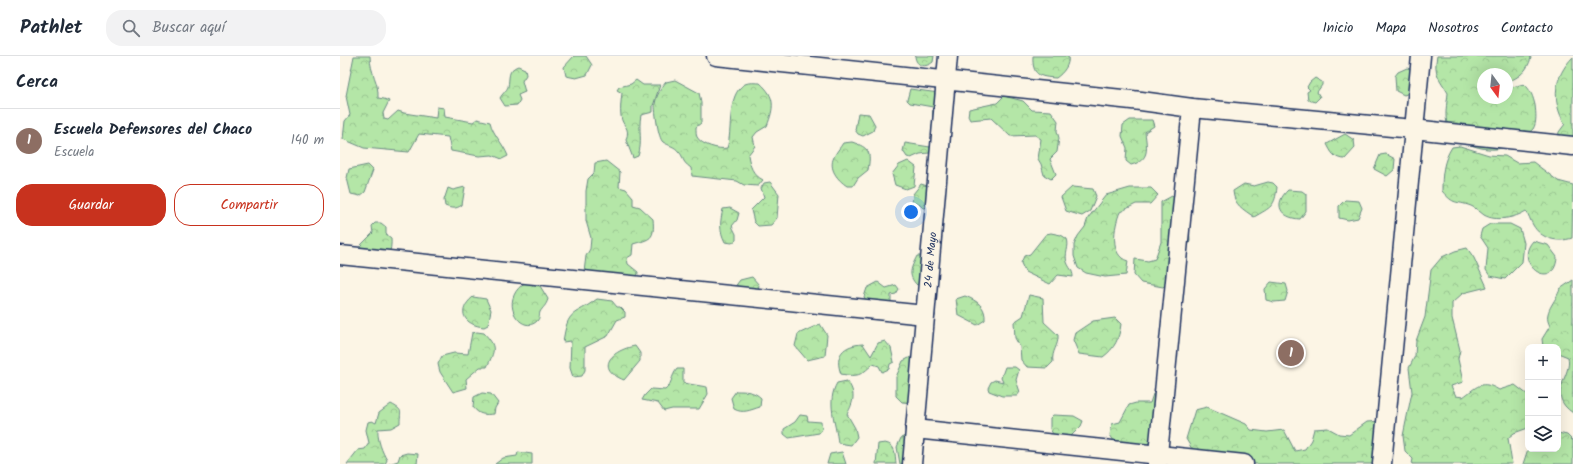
<!DOCTYPE html>
<html lang="es">
<meta charset="utf-8">
<style>
body{margin:0;font-family:Kalam,sans-serif;background:#f2f2f3;color:#1f2937}
.controls{position:absolute;right:12px;bottom:12px;display:grid;overflow:hidden;border-radius:8px;box-shadow:0 4px 16px #0002}
.controls button{width:36px;height:36px;display:grid;place-items:center;padding:0;border:0;border-bottom:1px solid #e0e1e3;background:#fff;color:#1f2937;font:20px sans-serif}
.compass{position:absolute;left:1137px;top:12px;width:36px;height:36px;border-radius:50%;background:#fff;box-shadow:0 4px 16px #0002;rotate:165deg}
.you{position:absolute;left:571px;top:156px;width:14px;height:14px;margin:-10px;border:3px solid #fff;border-radius:50%;background:#1a73e8;box-shadow:0 0 0 6px #1a73e833}
.badge{display:grid;place-items:center;width:26px;height:26px;border-radius:50%;background:#c8321e;color:#fff;font-size:13px;font-weight:700}
.pin{position:absolute;translate:-50% -50%;border:2px solid #fff;box-shadow:0 1px 4px #0006}
.list{margin:0;padding:0;list-style:none}
h2{display:flex;justify-content:space-between;align-items:center;height:52px;margin:0;padding:0 16px;font-size:17px}
h2 small{font-size:13px;font-weight:400;color:#747a83}
.list li{display:grid;grid-template-columns:26px 1fr auto;gap:12px;align-items:center;box-sizing:border-box;height:64px;padding:0 16px;border-top:1px solid #e0e1e3}
.list b{display:block;font-size:15px;white-space:nowrap}
.list p{margin:0;font-size:13px;white-space:nowrap;color:#747a83}
.list em{font-size:13px;font-style:normal;color:#747a83}
.actions{display:flex;gap:8px;padding:12px 16px}
.actions a{flex:1;padding:9px 0;border:1px solid #c8321e;border-radius:16px;text-align:center;font-size:14px;color:#c8321e}
.actions .main{background:#c8321e;color:#fff}
.icon{flex:none;width:22px;height:22px;fill:none;stroke:currentColor;stroke-width:2;stroke-linecap:round;stroke-linejoin:round}
.map{position:relative;flex:none;width:1233px;height:408px;overflow:hidden}
header{display:flex;align-items:center;gap:24px;box-sizing:border-box;height:56px;padding:0 20px;background:#fff;border-bottom:1px solid #e0e1e3}
header strong{font-size:19px}
nav{display:flex;gap:22px;margin-inline-start:auto;font-size:14px}
.search{width:280px;height:36px;background:#f2f2f3;display:flex;align-items:center;gap:10px;box-sizing:border-box;padding:0 14px;border-radius:16px;color:#747a83;font-size:15px}
main{display:flex}
aside{flex:1;background:#fff}
.map>svg:first-child{display:block}
</style>
<header>
<strong>Pathlet</strong>
<div class="search"><svg class="icon" aria-label="search" viewBox="0 0 24 24"><circle cx="10" cy="10" r="6"/><path d="M15 15l6 6"/></svg>Buscar aquí</div>
<nav><a>Inicio</a><a>Mapa</a><a>Nosotros</a><a>Contacto</a></nav>
</header>
<main>
<aside>
<h2>Cerca<small></small></h2>
<ul class="list">
<li><span class="badge" style="background:#8d6e63">1</span><div><b>Escuela Defensores del Chaco</b><p>Escuela</p></div><em>140 m</em></li>
</ul>
<div class="actions"><a class="main">Guardar</a><a>Compartir</a></div>
</aside>
<div class="map">
<svg width="1233" height="408" viewBox="0 0 1233 408">
<defs>
<pattern id="forest-crowns" width="20" height="18" patternUnits="userSpaceOnUse"><rect width="20" height="18" fill="#b4e6a7"/><path d="M2 6a3 3 0 1 1 6 0M12 15a3 3 0 1 1 6 0" fill="none" stroke="#9ac692"/></pattern>
</defs>
<rect width="100%" height="100%" fill="#fcf5e5"/>
<filter id="ink" filterUnits="userSpaceOnUse"><feTurbulence type="fractalNoise" baseFrequency=".025" numOctaves="2"/><feDisplacementMap in="SourceGraphic" scale="8" xChannelSelector="R" yChannelSelector="G"/><feConvolveMatrix kernelMatrix="1 2 1 2 8 2 1 2 1" color-interpolation-filters="sRGB"/></filter>
<g filter="url(#ink)">
<g fill="url(#forest-crowns)" stroke="#688a82">
<path d="M14,0H30C30,18 39,25 38,42L44,43L49,45L43,57L44,63L48,64L58,55L64,57L96,62L97,51L104,52L105,61L133,66L137,63L150,66C153,79 163,87 168,100L162,103L152,99L139,100L111,95L108,81L79,78L69,96L24,92L3,83L5,65L10,59L6,40Z"/>
<polygon points="234,0 246,0 252,9 247,19 236,22 226,20 224,11"/>
<path d="M575,0H594L593,6C586,12 576,11 575,0Z"/>
<path d="M693,0H728C730,9 723,17 716,22C699,21 692,19 693,0Z"/>
<path d="M1097,0H1190L1191,2C1187,15 1180,21 1167,26V18H1143V42H1167V26L1172,31L1184,28C1191,34 1193,41 1195,49C1196,57 1197,67 1193,73C1190,77 1183,78 1179,81C1175,83 1172,87 1167,90C1150,99 1116,88 1108,70C1104,61 1107,47 1108,37C1100,23 1093,18 1097,0Z"/>
<path d="M1233,1V98L1218,82L1219,76L1225,68C1211,45 1214,20 1233,1Z"/>
<path d="M178,10L185,13L186,19L182,25L185,36L178,39L180,44L177,49L165,50L160,42C162,38 167,34 168,31C170,21 167,14 178,10Z"/>
<polygon points="1067,12 1077,15 1074,35 1064,39 1056,35 1055,20 1058,16"/>
<polygon points="975,22 982,26 982,29 977,36 980,41 975,46 968,44 967,36 970,34 967,31 970,26"/>
<path d="M296,24L303,29H320L313,50V56L301,59C298,73 303,86 298,100L293,102L286,84C291,70 282,71 281,60C280,53 281,45 282,37L277,34L279,31L291,28Z"/>
<path d="M335,24L359,37L361,46V67L356,71C356,74 356,79 357,81C361,89 379,94 387,92C393,76 386,38 405,28C409,26 416,27 420,27C436,41 434,52 427,70L417,76L413,81L415,90L408,99C410,110 412,118 423,124L418,130L404,129L397,125L352,120L351,112C340,104 345,102 339,96C335,90 329,90 323,86C318,82 315,55 315,48C316,40 321,32 326,26Z"/>
<polygon points="570,33 599,37 595,76 592,74 593,51 570,47 567,44"/>
<polygon points="664,40 683,45 692,54 711,55 718,65 717,75 719,82 717,96 710,103 716,118 711,123 704,119 701,108 698,103 701,83 695,79 670,80 651,62 630,64 628,60 629,53 657,47"/>
<polygon points="518,57 529,58 535,69 533,75 523,80 518,78 515,74"/>
<path d="M790,64H812L814,70L805,76C807,93 810,104 791,109L786,105L787,92L782,80L783,69Z"/>
<path d="M1005,78L1014,84L1015,92L1005,103C994,103 991,96 987,88Z"/>
<path d="M512,86C530,92 531,96 528,114L518,122L513,130H507C498,124 488,113 494,101C496,96 500,92 503,87Z"/>
<polygon points="565,87 590,91 592,94 589,97 580,98 571,102 567,101 563,95"/>
<path d="M1120,90L1149,99L1165,100L1177,107L1193,106L1218,125L1233,129L1232,182C1218,187 1201,183 1193,169C1190,164 1189,159 1186,155C1175,162 1156,166 1144,159C1140,156 1136,152 1131,150C1115,144 1115,150 1102,135C1102,119 1103,105 1112,91Z"/>
<polygon points="1046,98 1055,103 1054,114 1047,120 1034,113 1040,99"/>
<path d="M266,105L280,116L279,131L286,133L293,141V149L300,151L313,163C315,184 310,183 293,188L292,199L287,202L288,208L298,216L297,225L244,216L246,200L250,193L251,182L246,165V135L248,123L254,117L255,107Z"/>
<polygon points="568,105 576,111 574,130 566,133 555,129 552,118 559,109"/>
<polygon points="28,109 33,114 25,136 20,140 11,138 7,122 9,113"/>
<polygon points="430,126 439,138 437,162 431,169 418,170 414,166 411,154 424,141 421,132 424,127"/>
<path d="M928,126L933,127L937,131C935,151 931,151 914,161C903,153 894,149 893,135L904,128L914,130Z"/>
<polygon points="581,128 594,132 589,152 583,152 579,148 572,147 573,138"/>
<path d="M125,131L122,149C116,153 112,153 105,150L104,144L108,132L113,134Z"/>
<polygon points="732,131 753,133 756,140 750,155 742,160 726,155 721,141"/>
<path d="M790,132H811L818,139L810,148H796L780,156C774,170 769,200 788,205L786,219L765,221L746,217L738,212L734,200V189L738,180L745,171L748,162L766,139Z"/>
<path d="M948,134L962,135L966,138V155L960,163C940,162 933,148 948,134Z"/>
<polygon points="832,140 848,145 850,185 846,195 847,202 845,207 830,226 823,231 801,227 794,219 795,203 808,205 815,203 821,186 821,146"/>
<polygon points="1005,144 1019,145 1022,152 1018,162 1008,164 999,162 999,150"/>
<path d="M390,152L399,157L397,164L392,170L396,178V184L392,187L385,186C379,174 380,166 383,153Z"/>
<path d="M35,167H41L46,171V178L51,182C52,195 48,206 36,212C27,207 20,201 20,190L33,177L32,170Z"/>
<polygon points="1150,168 1170,168 1180,173 1184,187 1182,206 1165,223 1150,220 1146,214 1148,192 1140,180 1142,173"/>
<path d="M711,177L721,179L727,183C730,191 724,198 727,206C729,212 733,214 733,221L718,219L710,228L685,216L681,207L684,200L690,198L706,178Z"/>
<path d="M1193,185L1208,189L1217,201C1215,237 1172,208 1193,185Z"/>
<path d="M1127,192L1134,202L1147,231L1123,237L1112,247V262L1120,294L1118,303L1123,326L1111,330L1116,340L1123,341C1137,331 1141,323 1159,334L1175,329L1188,339V372L1174,377L1168,382L1172,408H1072L1073,403L1065,395L1063,380L1072,336L1069,312L1075,300L1076,285L1085,261L1091,214L1102,201L1115,195Z"/>
<path d="M577,200H581V228L577,229C567,219 571,212 577,200Z"/>
<polygon points="412,221 419,229 418,234 394,232 400,224"/>
<path d="M1233,224V357C1205,338 1233,320 1228,301L1218,297V291H1203L1202,283L1210,270C1202,256 1216,246 1220,233Z"/>
<path d="M186,226L200,230L208,243C206,250 203,251 200,256C199,259 200,262 197,265C182,280 156,245 186,226Z"/>
<polygon points="538,226 546,232 556,229 559,233 556,238 551,239 551,246 543,253 531,251 524,241 527,232"/>
<polygon points="931,226 946,228 948,235 945,245 934,246 926,244 925,233"/>
<path d="M689,239L703,242L704,266L718,279C719,290 711,295 713,306L707,312L687,311L681,304L680,291L675,282L674,266L683,260Z"/>
<path d="M625,240C638,245 646,251 645,264L637,269L618,259L616,243Z"/>
<path d="M133,241L146,243L151,254L148,269L144,271C124,269 116,255 133,241Z"/>
<path d="M257,243L272,245L277,251H280L285,256V261L277,264L268,280L245,291V314L242,320L233,321L230,312L231,285L223,286C228,252 233,261 257,243Z"/>
<path d="M775,262L781,268C779,283 775,292 763,301L739,298L733,284L735,277L753,265Z"/>
<polygon points="480,268 487,279 485,300 467,304 455,290 458,278"/>
<path d="M137,276L144,277C157,291 155,294 147,311H140L126,323L127,332L113,336L100,316L98,308L102,300L114,297L128,298L132,277Z"/>
<path d="M545,285L551,292L554,306L550,308L549,313L542,316L539,310L533,308C520,320 518,321 501,318C494,299 503,289 523,288L531,300L538,287Z"/>
<path d="M295,290L300,297V305L284,324C254,312 272,294 295,290Z"/>
<polygon points="575,299 573,347 562,346 556,340 556,321 563,305"/>
<polygon points="665,311 675,311 679,314 676,324 680,336 677,340 662,340 649,335 648,332 651,326 655,324 663,326 661,322"/>
<path d="M337,313H343V327L367,331L368,338L359,353H332L324,355L318,347L302,344L305,339L311,333L325,334C332,329 331,320 337,313Z"/>
<path d="M507,325C516,336 514,346 507,358L515,372L517,381L511,389L498,387C496,367 486,346 497,327Z"/>
<path d="M396,335C406,335 414,335 421,342L420,351C410,354 403,358 394,353L391,342Z"/>
<path d="M142,337L151,338L158,347L155,352L154,358C144,359 139,359 133,351L134,341Z"/>
<polygon points="813,338 820,341 815,393 776,388 770,379 772,368 780,366 789,349 796,347 810,347"/>
<path d="M51,348C64,355 60,354 60,367L51,372L38,373C37,383 42,396 47,404L45,408H7L18,394L25,393L29,387L26,374L28,366L32,365L36,367L39,357Z"/>
<polygon points="867,351 906,368 911,374 927,376 944,374 955,395 965,393 971,384 974,373 988,372 999,378 1009,379 1027,366 1044,365 1054,385 1051,398 1038,408 901,408 855,398 846,383 855,354"/>
<polygon points="460,359 467,360 468,365 481,366 482,373 479,377 449,382 444,378 444,373 455,366"/>
<polygon points="713,359 734,360 743,365 741,370 729,382 713,378 710,373 710,362"/>
<polygon points="1218,377 1227,379 1233,385 1233,408 1183,408 1188,393 1218,393"/>
<polygon points="569,378 576,408 560,408 557,391 561,382"/>
<path d="M545,387C556,389 555,398 556,408H536L538,388Z"/>
<polygon points="178,396 192,398 192,408 155,408 163,402 177,400"/>
<polygon points="502,396 506,408 487,408 490,398"/>
<polygon points="67,397 78,398 77,408 49,408 58,405 60,399"/>
</g>
<g fill="none" stroke-linecap="round" stroke-linejoin="round">
<defs>
<g id="minor">
<polyline points="376,0 801,45 852,52 1073,73 1233,90"/>
<polyline points="0,199 585,259"/>
<polyline points="575,373 904,408"/>
<path id="s1" d="M572,408L608,0"/>
<polyline points="817,408 852,52"/>
<polyline points="1042,408 1081,0"/>
</g>
</defs>
<use href="#minor" stroke="#1b2f5e" stroke-width="21"/>
<use href="#minor" stroke="#fcf5e5" stroke-width="18"/>
</g>
</g>
<g text-anchor="middle" stroke-width="3" stroke-linejoin="round" paint-order="stroke">
<g font-size="11" fill="#1b2f5e" stroke="#fcf5e5">
<text dy="4" stroke="none"><textPath href="#s1" startOffset="205">24 de Mayo</textPath></text>
</g>
</g>
</svg>
<div class="controls">
<button>+</button>
<button>−</button>
<button><svg class="icon" aria-label="layers" viewBox="0 0 24 24"><path d="M12 4l9 5-9 5-9-5zM3 14l9 5 9-5"/></svg></button>
</div>
<svg class="compass" viewBox="-18 -18 36 36"><path d="M0-13l5 13h-10z" fill="#e53935"/><path d="M0 13l5-13h-10z" fill="#747a83"/></svg>
<div class="you"></div>
<div class="pin badge" style="left:951px;top:297px;background:#8d6e63">1</div>
</div>
</main>
